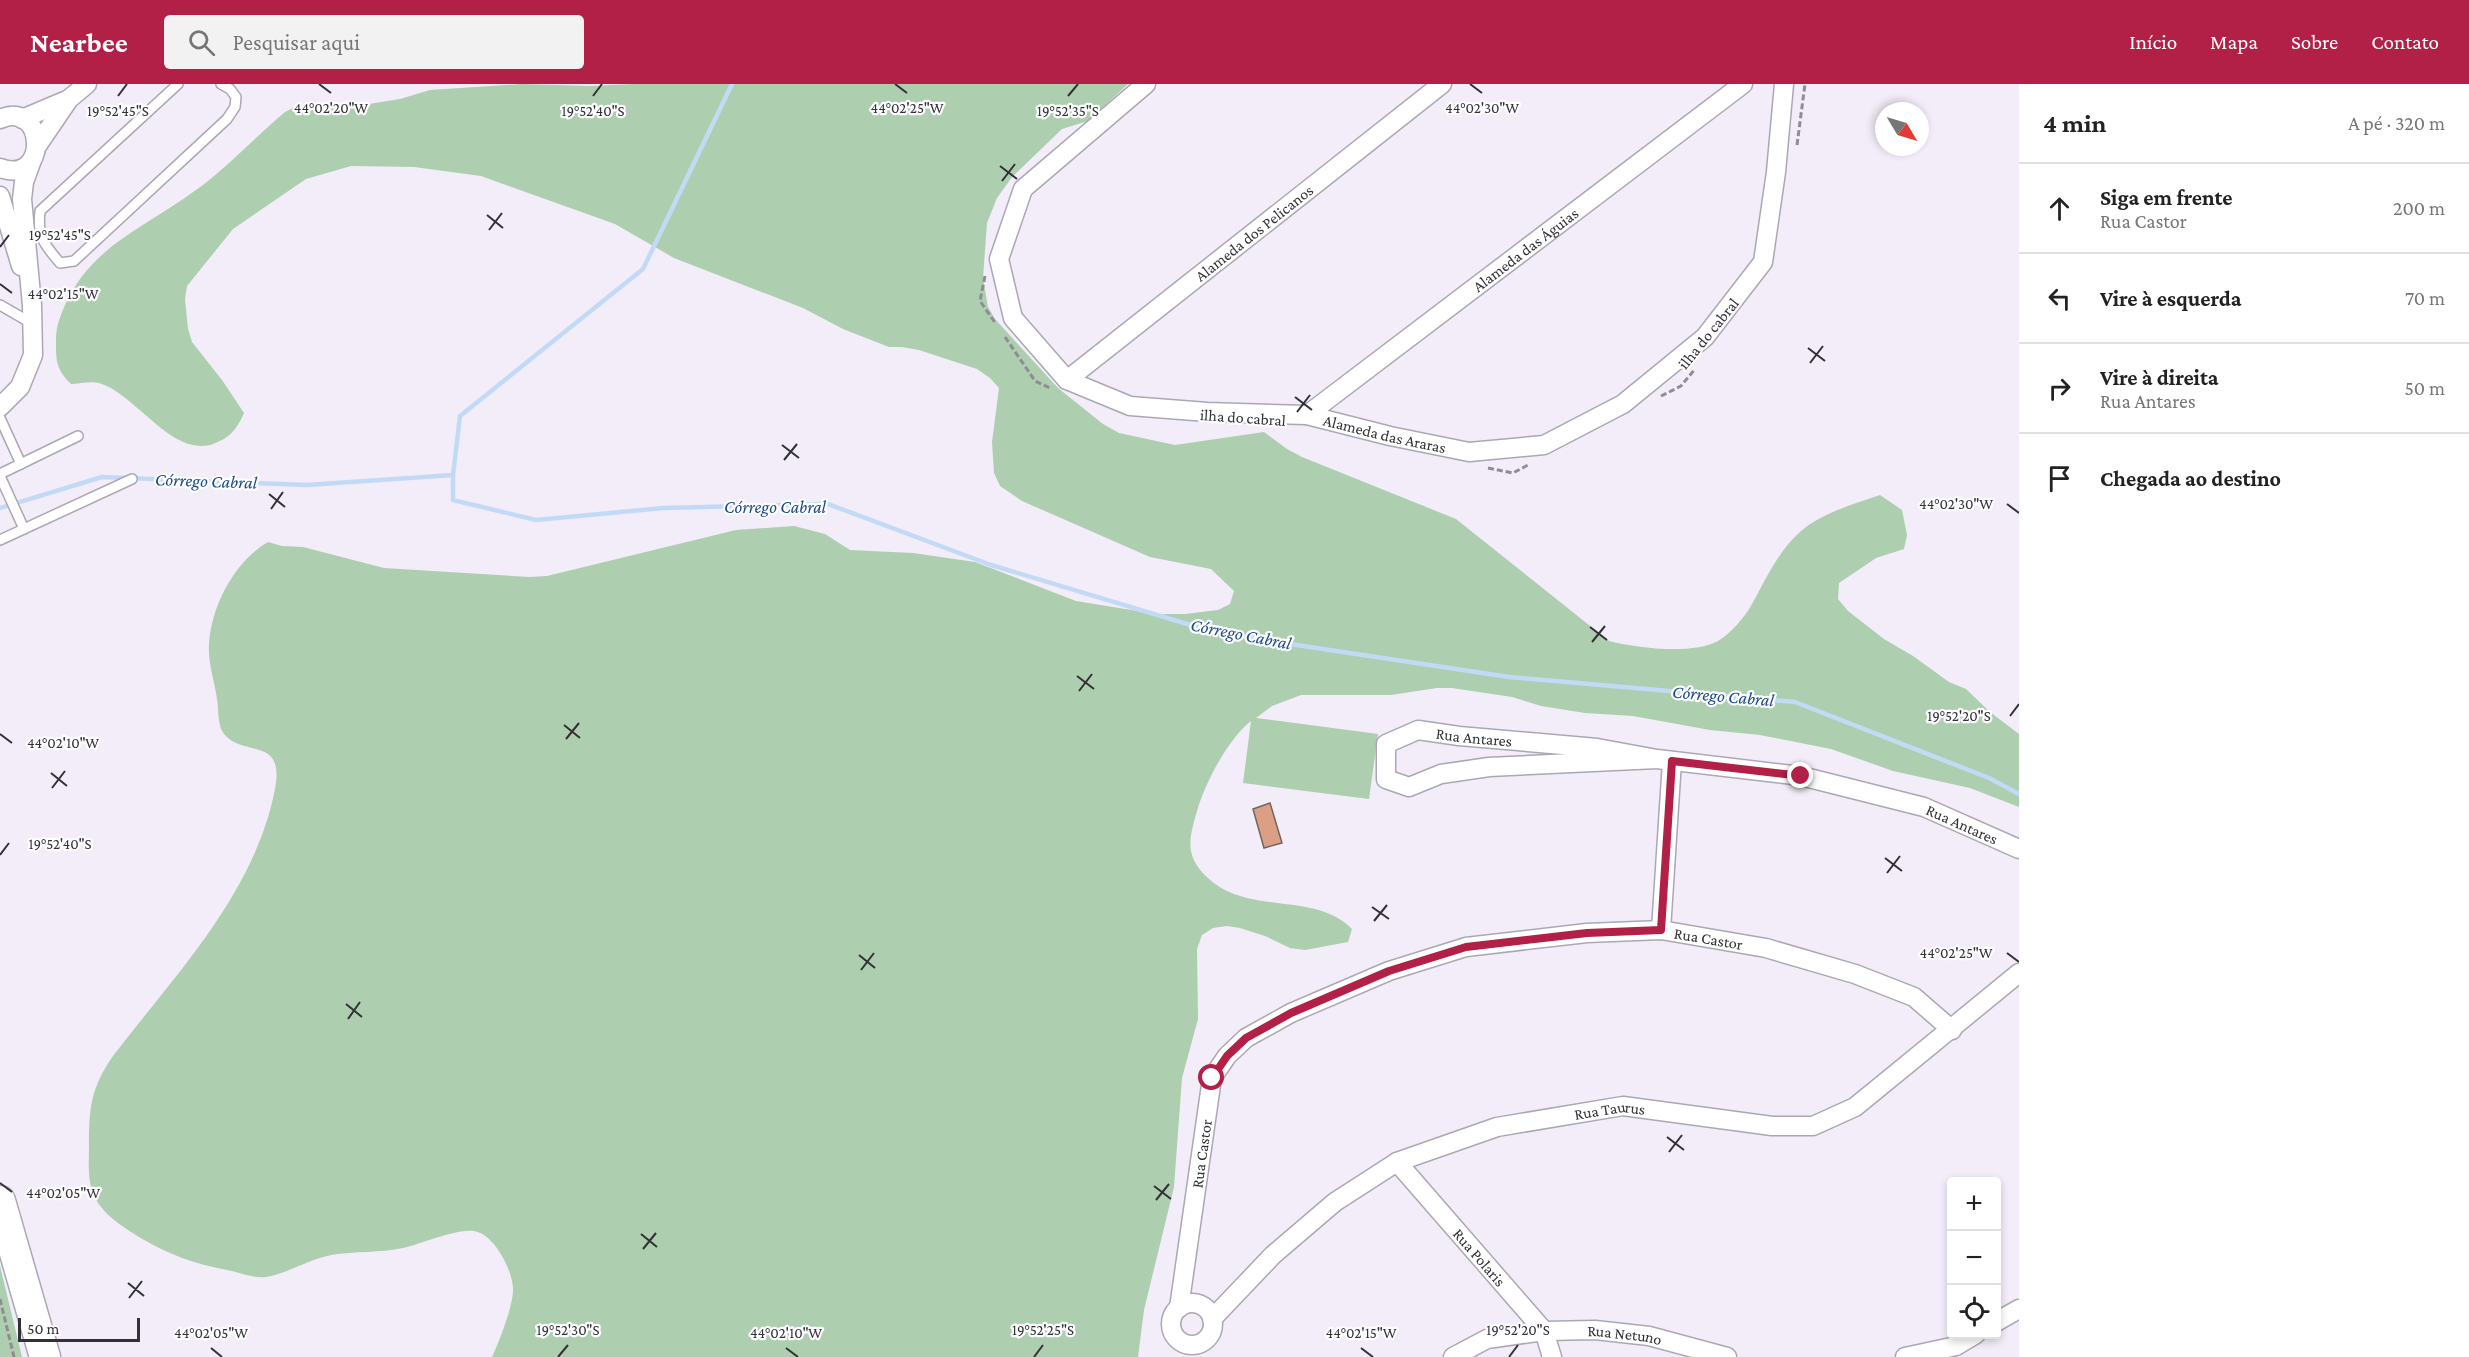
<!DOCTYPE html>
<html lang="pt">
<meta charset="utf-8">
<style>
body{margin:0;font-family:"Crimson Pro",serif;background:#f2f2f2;color:#222}
.controls{position:absolute;right:18px;bottom:18px;display:grid;overflow:hidden;border-radius:6px;box-shadow:0 3px 9px #0003}
.controls button{width:54px;height:54px;display:grid;place-items:center;padding:0;border:0;border-bottom:2px solid #e0e0e0;background:#fff;color:#222;font:30px sans-serif}
.compass{position:absolute;left:1875px;top:18px;width:54px;height:54px;border-radius:50%;background:#fff;box-shadow:0 3px 9px #0003;rotate:128deg}
.scale{position:absolute;left:18px;bottom:15px;width:122px;box-sizing:border-box;padding-left:6px;border:3px solid #323135;border-top:0;font-size:16px;line-height:21px;white-space:nowrap;color:#323135;-webkit-text-stroke:4px #fdfcfe;paint-order:stroke}
.stop{position:absolute;width:18px;height:18px;margin:-14px;border:4px solid #b21f47;border-radius:50%;background:#fff}
.stop.end{background:#b21f47;border-color:#fff;box-shadow:0 2px 6px #0008}
.list{margin:0;padding:0;list-style:none}
h2{display:flex;justify-content:space-between;align-items:center;height:78px;margin:0;padding:0 24px;font-size:26px}
h2 small{font-size:20px;font-weight:400;color:#767676}
.list li{display:grid;grid-template-columns:39px 1fr auto;gap:18px;align-items:center;box-sizing:border-box;height:90px;padding:0 24px;border-top:2px solid #e0e0e0}
.list b{display:block;font-size:22px;white-space:nowrap}
.list p{margin:0;font-size:20px;white-space:nowrap;color:#767676}
.list em{font-size:20px;font-style:normal;color:#767676}
.icon{flex:none;width:33px;height:33px;fill:none;stroke:currentColor;stroke-width:2;stroke-linecap:round;stroke-linejoin:round}
.map{position:relative;flex:none;width:2019px;height:1273px;overflow:hidden}
header{display:flex;align-items:center;gap:36px;box-sizing:border-box;height:84px;padding:0 30px;background:#b21f47;color:#fff}
header strong{font-size:28px}
nav{display:flex;gap:33px;margin-inline-start:auto;font-size:21px}
.search{width:420px;height:54px;background:#f2f2f2;display:flex;align-items:center;gap:15px;box-sizing:border-box;padding:0 21px;border-radius:6px;color:#767676;font-size:22px}
main{display:flex}
aside{flex:1;background:#fff}
.map>svg:first-child{display:block}
</style>
<header>
<strong>Nearbee</strong>
<div class="search"><svg class="icon" aria-label="search" viewBox="0 0 24 24"><circle cx="10" cy="10" r="6"/><path d="M15 15l6 6"/></svg>Pesquisar aqui</div>
<nav><a>Início</a><a>Mapa</a><a>Sobre</a><a>Contato</a></nav>
</header>
<main>
<div class="map">
<svg width="2019" height="1273" viewBox="0 0 2019 1273">
<rect width="100%" height="100%" fill="#f2edf8"/>
<g fill="#aeceb0">
<path d="M522,0L590,2L632,0H1128L1088,37L1062,45L1012,93L997,114L987,139L983,194L988,223L995,235L1058,304L1103,340L1119,349L1175,361L1264,348L1287,365L1302,373L1456,435L1609,557C1636,564 1693,571 1718,557C1731,549 1745,533 1752,520C1766,495 1778,467 1801,447C1822,429 1854,420 1880,411L1902,426L1907,451L1904,465L1876,474L1839,499L1838,515L1848,527L1884,555L1913,572L1949,598L1966,605L1990,628L2019,650V723L1970,704L1893,687L1831,665L1760,651L1710,646L1633,632L1585,629L1541,622L1512,613L1452,604H1437L1391,611H1301L1272,622L1256,634L1378,650L1369,715L1243,699L1251,637C1228,655 1205,699 1197,727C1189,755 1184,772 1208,794C1248,832 1315,807 1352,845L1348,858L1305,866L1290,864L1265,852L1240,844L1227,842L1213,844L1202,851L1197,865L1198,935L1182,994L1174,1103L1144,1226L1138,1273H492C499,1258 514,1220 513,1204C512,1185 494,1150 474,1147C458,1144 420,1160 403,1164C380,1169 355,1167 331,1171C310,1175 292,1187 271,1192C255,1196 243,1189 227,1186C195,1180 167,1170 139,1153C117,1139 94,1125 90,1098C88,1086 89,1073 89,1061C89,1023 91,1004 113,972C175,891 255,809 275,705C285,651 243,674 224,650C217,641 219,625 217,615C215,600 210,585 209,570C207,529 233,478 268,458L282,462L303,463L384,484L530,493L547,492L736,446L794,442L825,450L850,466L913,469L975,478L1076,517L1156,530H1185L1218,526L1230,520L1234,507L1211,485L1150,473L1022,417L1000,402L994,389L992,358L999,304L990,294L977,285L919,266L902,263H889L843,245L803,224L674,174L615,140L481,92L414,83L351,82L306,95L233,145L187,202L185,215L188,245L192,258L222,296L244,329C237,345 230,354 213,360C172,374 135,309 99,299C91,297 79,300 71,300C56,285 56,277 56,256C56,242 60,233 65,221C92,161 146,143 196,106C228,83 255,53 285,28L297,22L344,24L400,15L430,6Z"/>
<polygon points="0,1182 22,1273 0,1273"/>
</g>
<g fill="none" stroke-linecap="round" stroke-linejoin="round">
<g stroke="#c3daf7" stroke-width="4.5">
<polyline points="453,391 460,332 643,185 732,0"/>
<polyline points="0,424 102,393 307,401 453,391 453,416 536,436 663,424 828,420 991,481 1217,549 1509,593 1795,618 1989,694 2019,710"/>
</g>
</g>
<polygon fill="#db9f86" stroke="#706661" stroke-width="1.5" points="1270,719 1282,759 1264,764 1253,725"/>
<g fill="none" stroke-linecap="round" stroke-linejoin="round">
<defs>
<g id="lane">
<path d="M178,0L40,127C37,153 44,160 60,179L74,177L227,35L235,23L236,13L230,5L221,0"/>
<polyline points="0,221 33,240"/>
<polyline points="0,334 21,380"/>
<polyline points="0,390 78,352"/>
<polyline points="0,392 24,445"/>
<polyline points="0,456 132,395"/>
</g>
<g id="street">
<path id="s1" d="M1146,0L1023,105L999,175L1013,234L1067,296L1130,322L1207,328L1307,331L1390,352L1469,368L1544,361L1623,320L1705,253L1763,178L1776,88L1784,0"/>
<path d="M0,35C46,15 50,102 0,84"/>
<polyline points="22,35 67,16"/>
<polyline points="37,62 69,15 87,0"/>
<polyline points="0,112 21,182"/>
<path id="s2" d="M1067,296L1442,0"/>
<polyline points="0,323 20,303 33,271 32,221 22,115 24,98 32,76"/>
<path id="s3" d="M1307,331L1743,0"/>
<path id="s4" d="M1657,675L1489,683L1441,690L1409,703L1386,695V660L1418,646L1459,652L1597,664L1657,675L1801,692L1924,723L2019,765"/>
<polyline points="1661,846 1672,677"/>
<path id="s5" d="M1397,1078L1544,1247L1552,1273"/>
<circle cx="1192" cy="1240" r="21"/>
<path id="s6" d="M1179,1224L1212,994L1227,972L1246,954L1291,929L1389,887L1466,863L1587,849L1661,846L1766,864L1855,890L1914,913L1952,946"/>
<path id="s7" d="M1212,1235L1273,1171L1335,1118L1397,1078L1497,1043L1623,1022L1772,1042H1813L1855,1023L2019,889"/>
<polyline points="1996,1238 2019,1225"/>
<path id="s8" d="M1453,1273L1487,1255L1544,1247L1595,1246L1649,1252L1727,1273"/>
<polyline points="1905,1273 1956,1262 1976,1250"/>
</g>
<polyline id="primary" points="0,1117 45,1273"/>
</defs>
<use href="#lane" stroke="#aca8b2" stroke-width="12"/>
<use href="#street" stroke="#aca8b2" stroke-width="21"/>
<use href="#primary" stroke="#aca8b2" stroke-width="33"/>
<g stroke="#8f8c93" stroke-width="3" stroke-dasharray="6 3" stroke-linecap="butt">
<polyline points="1797,61 1805,0"/>
<polyline points="985,192 980,217 996,240"/>
<polyline points="1005,253 1035,297 1052,305"/>
<polyline points="1661,312 1681,302 1695,285"/>
<polyline points="1488,384 1513,389 1530,380"/>
<polyline points="0,1215 14,1273"/>
</g>
<use href="#lane" stroke="#fff" stroke-width="9"/>
<use href="#street" stroke="#fff" stroke-width="18"/>
<use href="#primary" stroke="#fff" stroke-width="30"/>
</g>
<g fill="none" stroke-linecap="round" stroke-linejoin="round">
<polyline stroke="#b21f47" stroke-width="8" points="1212,994 1227,972 1246,954 1291,929 1389,887 1466,863 1587,849 1661,846 1672,677 1801,692"/>
</g>
<path fill="none" stroke="#323135" stroke-width="2" d="M319,0L331,9M895,0L907,9M1470,0L1482,9M118,12L127,0M593,12L602,0M1068,12L1078,0M1000,82L1017,95M1002,97L1015,80M487,131L503,144M489,146L502,129M0,163L9,151M0,200L12,209M1808,264L1825,277M1810,279L1823,262M1295,313L1312,326M1297,328L1310,311M782,361L799,374M784,376L797,360M269,410L285,423M2007,420L2019,429M271,425L283,408M1590,543L1607,556M1592,558L1605,542M1077,592L1094,605M1079,607L1092,590M2010,632L2019,620M564,641L580,654M0,650L12,659M566,655L579,639M51,689L67,702M52,704L65,687M0,771L9,759M1885,774L1902,787M1887,789L1900,772M1372,823L1389,835M1374,837L1387,821M2007,869L2019,878M859,871L875,884M861,886L874,869M346,920L362,933M348,935L360,918M1667,1053L1684,1066M1669,1068L1682,1051M0,1099L12,1108M1154,1102L1171,1115M1156,1116L1169,1100M641,1150L657,1163M643,1165L656,1149M128,1199L144,1212M129,1214L142,1197M211,1264L222,1273M786,1264L798,1273M1361,1264L1373,1273M558,1273L568,1261M1034,1273L1043,1261M1509,1273L1518,1261"/>
<g text-anchor="middle" stroke-width="4.5" stroke-linejoin="round" paint-order="stroke">
<g font-size="16" fill="#323135" stroke="#fdfcfe">
<text dy="6" stroke="none"><textPath href="#s2" startOffset="238">Alameda dos Pelicanos</textPath></text>
<text dy="6" stroke="none"><textPath href="#s3" startOffset="274">Alameda das Águias</textPath></text>
<text transform="translate(1708 249) rotate(-51)" y="6">ilha do cabral</text>
<text transform="translate(1243 333) rotate(4)" y="6">ilha do cabral</text>
<text dy="6" stroke="none"><textPath href="#s1" startOffset="704">Alameda das Araras</textPath></text>
<text dy="6" stroke="none"><textPath href="#s4" startOffset="402">Rua Antares</textPath></text>
<text dy="6" stroke="none"><textPath href="#s4" startOffset="900">Rua Antares</textPath></text>
<text dy="6" stroke="none"><textPath href="#s6" startOffset="768">Rua Castor</textPath></text>
<text dy="6" stroke="none"><textPath href="#s7" startOffset="464">Rua Taurus</textPath></text>
<text dy="6" stroke="none"><textPath href="#s6" startOffset="156">Rua Castor</textPath></text>
<text dy="6" stroke="none"><textPath href="#s5" startOffset="126">Rua Polaris</textPath></text>
<text dy="6" stroke="none"><textPath href="#s8" startOffset="177">Rua Netuno</textPath></text>
</g>
<g font-size="18" font-style="italic" fill="#1a4b85" stroke="#fdfcfe">
<text transform="translate(206 397) rotate(2)" y="6">Córrego Cabral</text>
<text x="775" y="429">Córrego Cabral</text>
<text transform="translate(1241 550) rotate(11)" y="6">Córrego Cabral</text>
<text transform="translate(1723 612) rotate(5)" y="6">Córrego Cabral</text>
</g>
</g>
<g font-size="15" text-anchor="middle" fill="#323135" stroke="#fdfcfe" stroke-width="4.5" stroke-linejoin="round" paint-order="stroke">
<text x="331" y="29">44°02'20"W</text>
<text x="907" y="29">44°02'25"W</text>
<text x="1482" y="29">44°02'30"W</text>
<text x="593" y="32">19°52'40"S</text>
<text x="118" y="32">19°52'45"S</text>
<text x="1068" y="32">19°52'35"S</text>
<text x="60" y="156">19°52'45"S</text>
<text x="63" y="215">44°02'15"W</text>
<text x="1956" y="425">44°02'30"W</text>
<text x="1959" y="637">19°52'20"S</text>
<text x="63" y="664">44°02'10"W</text>
<text x="60" y="765">19°52'40"S</text>
<text x="1956" y="874">44°02'25"W</text>
<text x="63" y="1114">44°02'05"W</text>
<text x="568" y="1251">19°52'30"S</text>
<text x="1043" y="1251">19°52'25"S</text>
<text x="1518" y="1251">19°52'20"S</text>
<text x="211" y="1254">44°02'05"W</text>
<text x="786" y="1254">44°02'10"W</text>
<text x="1361" y="1254">44°02'15"W</text>
</g>
</svg>
<div class="controls">
<button>+</button>
<button>−</button>
<button><svg class="icon" aria-label="locate" viewBox="0 0 24 24"><circle cx="12" cy="12" r="6"/><path d="M12 2v4M12 18v4M2 12h4M18 12h4"/></svg></button>
</div>
<svg class="compass" viewBox="-18 -18 36 36"><path d="M0-13l5 13h-10z" fill="#e53935"/><path d="M0 13l5-13h-10z" fill="#767676"/></svg>
<div class="scale">50 m</div>
<div class="stop" style="left:1212px;top:994px"></div>
<div class="stop end" style="left:1801px;top:692px"></div>
</div>
<aside>
<h2>4 min<small>A pé · 320 m</small></h2>
<ul class="list">
<li><svg class="icon" aria-label="ahead" viewBox="0 0 24 24"><path d="M12 20V5M6 11l6-6 6 6"/></svg><div><b>Siga em frente</b><p>Rua Castor</p></div><em>200 m</em></li>
<li><svg class="icon" aria-label="left" viewBox="0 0 24 24"><path d="M17 20v-9H6M10 6l-5 5 5 5"/></svg><div><b>Vire à esquerda</b></div><em>70 m</em></li>
<li><svg class="icon" aria-label="right" viewBox="0 0 24 24"><path d="M7 20v-9h11M14 6l5 5-5 5"/></svg><div><b>Vire à direita</b><p>Rua Antares</p></div><em>50 m</em></li>
<li><svg class="icon" aria-label="arrive" viewBox="0 0 24 24"><path d="M6 21V4h12l-3 4 3 4H6"/></svg><div><b>Chegada ao destino</b></div></li>
</ul>
</aside>
</main>
